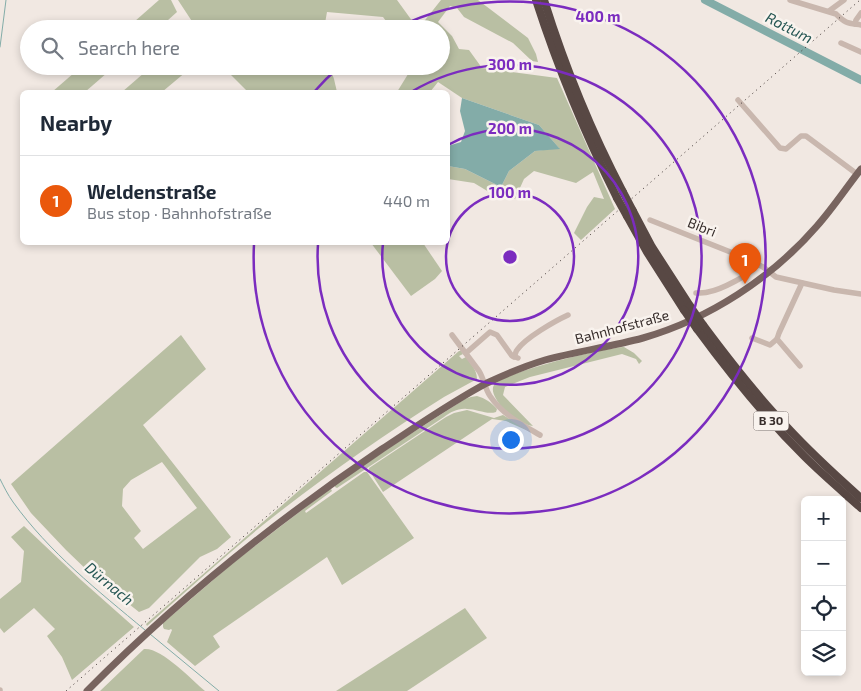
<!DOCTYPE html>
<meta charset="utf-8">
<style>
body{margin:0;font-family:"Exo 2",sans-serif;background:#f2f2f3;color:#1f2937}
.controls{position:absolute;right:15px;bottom:15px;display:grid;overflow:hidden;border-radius:8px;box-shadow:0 2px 8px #0003}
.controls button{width:45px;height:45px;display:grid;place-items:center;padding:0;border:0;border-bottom:1px solid #e0e1e3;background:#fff;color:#1f2937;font:25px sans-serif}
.you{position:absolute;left:510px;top:439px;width:18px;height:18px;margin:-12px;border:4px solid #fff;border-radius:50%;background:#1a73e8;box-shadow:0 0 0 8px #1a73e833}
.badge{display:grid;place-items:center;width:32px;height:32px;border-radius:50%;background:#ea580c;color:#fff;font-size:16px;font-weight:700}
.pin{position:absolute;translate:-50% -41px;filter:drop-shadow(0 1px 2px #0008)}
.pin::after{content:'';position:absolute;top:26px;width:18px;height:15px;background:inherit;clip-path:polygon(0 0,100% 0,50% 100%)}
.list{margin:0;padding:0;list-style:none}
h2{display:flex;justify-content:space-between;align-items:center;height:65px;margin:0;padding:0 20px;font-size:21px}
h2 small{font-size:16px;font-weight:400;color:#747a83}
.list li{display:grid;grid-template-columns:32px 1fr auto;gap:15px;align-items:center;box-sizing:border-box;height:90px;padding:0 20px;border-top:1px solid #e0e1e3}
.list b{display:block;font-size:19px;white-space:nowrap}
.list p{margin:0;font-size:16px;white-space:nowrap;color:#747a83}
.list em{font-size:16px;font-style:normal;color:#747a83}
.icon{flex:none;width:28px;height:28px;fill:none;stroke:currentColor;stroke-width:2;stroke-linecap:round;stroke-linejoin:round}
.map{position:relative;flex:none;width:861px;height:691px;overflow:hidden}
.search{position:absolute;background:#fff;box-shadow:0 2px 8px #0003;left:20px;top:20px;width:430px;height:55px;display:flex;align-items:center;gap:12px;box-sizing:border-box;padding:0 18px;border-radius:28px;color:#747a83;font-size:19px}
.panel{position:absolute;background:#fff;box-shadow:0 2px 8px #0003;left:20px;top:90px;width:430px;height:155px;border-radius:8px}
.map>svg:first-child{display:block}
</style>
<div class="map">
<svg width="861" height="691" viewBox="0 0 861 691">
<rect width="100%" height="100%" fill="#f1e8e2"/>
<g fill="#b9bfa3" fill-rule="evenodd">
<polygon points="159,0 171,0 177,12 158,29 126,29"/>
<polygon points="178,0 397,0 418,29 392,29 383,17 327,12 324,29 197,29"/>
<polygon points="441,0 478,0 528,38 536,54 538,62 532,61 513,43 464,17 457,8 450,6 438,22 452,36 459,49 469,50 482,68 557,78 615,209 581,240 574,233 587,207 594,197 604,199 593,172 576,183 534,171 524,179 515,199 494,195 474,183 448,179 448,166 465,169 501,187 509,171 535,151 559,148 539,125 462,98 438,82 430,92 397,92 413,66 441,66 441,29 418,29"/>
<polygon points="82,66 115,66 85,92 52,92"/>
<polygon points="152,66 193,66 162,92 122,92"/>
<polygon points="222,66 329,66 334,79 337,92 248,92"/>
<polygon points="371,243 423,243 442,271 435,279 411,296"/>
<path d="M181,335L206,369L143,425L231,537L217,549L200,557L149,608L139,612L90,573L66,550L31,513L11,484ZM162,462L197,508L143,549L134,538L141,531L122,506L123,489L131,480Z"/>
<path d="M624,347L634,353L642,361L639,364L636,359L622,354L530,377L505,387L503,395L533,426C522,425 509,414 501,406C497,401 490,391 494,385C503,372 605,348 624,347Z"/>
<path d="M459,351H461L463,354L459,356L462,359L466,357C471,364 477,370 477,379C466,385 455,391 444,397C385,434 328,474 273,517C230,551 189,589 147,626L146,624Z"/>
<path d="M477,396C485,398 492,403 497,409L496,412C487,415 477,409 467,409C458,408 451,412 444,417L337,488L335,487V485L398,442L465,399L471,397Z"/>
<polygon points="467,410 494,418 503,415 535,434 506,421 492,419 383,492 369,470 369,468 446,417 454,413"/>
<polygon points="364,472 367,472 414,538 342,585 327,557 213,636 220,647 195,666 167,642 172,630 171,629 169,630 164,629 163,627 163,623 233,563 328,490 331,489 332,491 305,511 306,513"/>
<polygon points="24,526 81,580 134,627 72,680 62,657 47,636 55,629 34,608 4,633 0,628 0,599 21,582 24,551 11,537"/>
<polygon points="465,608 487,638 407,691 336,691"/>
<path d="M144,649C161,647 192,680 205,691H100Z"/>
</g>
<polygon fill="#83aca8" points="462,98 539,125 560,149 535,151 509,171 501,187 465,169 448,166 448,146 461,142 465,131 460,111"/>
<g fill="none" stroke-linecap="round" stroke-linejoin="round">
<g stroke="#83aca8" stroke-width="1">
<polyline points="0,47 6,0"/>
<path d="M0,479C4,487 8,495 13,502C49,552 98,591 145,630"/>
<polyline points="150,634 219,691"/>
</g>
<polyline stroke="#83aca8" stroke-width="8" points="705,0 861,80"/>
<g stroke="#c9b7ae" stroke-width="5.5">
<path d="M790,0L836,14C846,24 848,23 861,25"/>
<polyline points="829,11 844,0"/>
<polyline points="855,24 856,20 861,13"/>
<polyline points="841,43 861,52"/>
<polyline points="738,100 780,148 786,149 801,136 806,136 857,174"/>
<polyline points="650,220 748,259 763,267 776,277 834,290 861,294"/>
<path d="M696,293C700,293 704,293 708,292C720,290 753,274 757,264"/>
<path d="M452,335L479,371C484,379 485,389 490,396C503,415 521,424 540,435"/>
<polyline points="752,338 770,345 777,339"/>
<polyline points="466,353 490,332 497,335 512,356 518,358"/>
<path d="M514,357C515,355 516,351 517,350C525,338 555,321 568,315"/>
<polyline points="800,366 777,339 779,333 802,283"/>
<polyline points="0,690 0,691"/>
</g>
<path stroke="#78645f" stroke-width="7" d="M87,691C177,600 277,520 382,449C417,426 451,402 487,383C506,374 525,366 545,360C577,351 610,347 643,338C709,319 772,278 817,226C833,208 846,188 861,169"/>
<g stroke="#584844" stroke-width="8">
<path d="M536,0C558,68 585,134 617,198"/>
<path d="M544,0C565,67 591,131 623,192"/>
<polyline points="633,211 652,247 690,306"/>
<polyline points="627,216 647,252 684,310"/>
<path d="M703,325C729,360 756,395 786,426C810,452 835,475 861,498"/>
<path d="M697,329C730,374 765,417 804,456C822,474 842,491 861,508"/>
</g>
<polyline stroke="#382e2c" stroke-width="1" stroke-dasharray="1 4" stroke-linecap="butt" points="66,691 860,0"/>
<g stroke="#584844" stroke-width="8">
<polyline points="623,192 633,211"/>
<polyline points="617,198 627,216"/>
<polyline points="690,306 703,325"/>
<polyline points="684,310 697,329"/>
</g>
</g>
<g fill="none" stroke="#7b2cbf" stroke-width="2.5">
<circle cx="510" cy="257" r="64"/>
<path d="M448 145A128 128 0 1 1 383 243"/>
<path d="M411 92A192 192 0 1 1 318 244"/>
<path d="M314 92A256 256 0 0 1 339 67M396 28A256 256 0 1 1 254 244"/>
</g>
<g text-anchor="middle" stroke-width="5" stroke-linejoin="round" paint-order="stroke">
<rect fill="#f9f3ee" stroke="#726966" stroke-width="1" x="753.5" y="411.5" width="35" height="19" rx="4"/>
<g font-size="12" font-weight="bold" fill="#382e2c">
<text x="771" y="425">B 30</text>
</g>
<g font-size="14" fill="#382e2c" stroke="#f9f3ee">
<text transform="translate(702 227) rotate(22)" y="5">Bibri</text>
<text transform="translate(622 327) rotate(-15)" y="5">Bahnhofstraße</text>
</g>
<g font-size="15" font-style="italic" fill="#255653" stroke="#f9f3ee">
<text transform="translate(789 28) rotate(27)" y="5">Rottum</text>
<text transform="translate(109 584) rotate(40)" y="5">Dürnach</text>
</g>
</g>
<circle cx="510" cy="257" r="8" fill="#7b2cbf" stroke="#f9f3ee" stroke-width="2.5"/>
<g font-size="15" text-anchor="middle" font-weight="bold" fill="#7b2cbf" stroke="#f9f3ee" stroke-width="5" stroke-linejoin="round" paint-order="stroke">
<text x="598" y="22">400 m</text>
<text x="510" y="70">300 m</text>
<text x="510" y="134">200 m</text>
<text x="510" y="198">100 m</text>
</g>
</svg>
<div class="controls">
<button>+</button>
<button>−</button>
<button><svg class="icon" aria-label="locate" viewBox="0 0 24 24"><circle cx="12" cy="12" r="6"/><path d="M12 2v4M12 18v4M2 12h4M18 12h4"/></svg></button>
<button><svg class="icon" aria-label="layers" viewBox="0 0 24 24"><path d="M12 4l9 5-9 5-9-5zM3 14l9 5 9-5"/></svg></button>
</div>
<div class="you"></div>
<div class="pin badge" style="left:745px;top:284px">1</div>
<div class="search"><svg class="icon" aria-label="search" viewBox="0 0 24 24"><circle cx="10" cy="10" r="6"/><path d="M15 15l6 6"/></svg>Search here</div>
<section class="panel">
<h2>Nearby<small></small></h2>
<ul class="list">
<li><span class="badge">1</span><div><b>Weldenstraße</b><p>Bus stop · Bahnhofstraße</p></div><em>440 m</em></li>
</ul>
</section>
</div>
